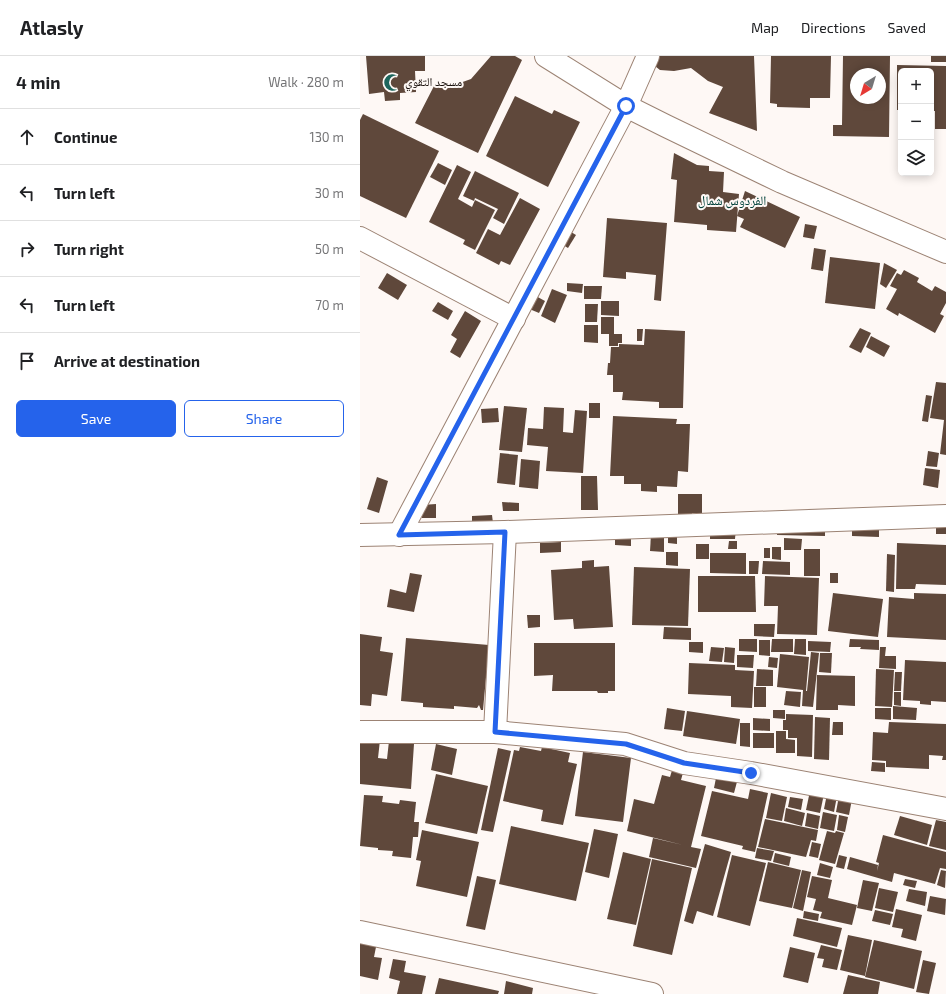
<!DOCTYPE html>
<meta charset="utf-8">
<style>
body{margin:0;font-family:"Exo 2","Noto Naskh Arabic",sans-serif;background:#f6f6f6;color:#202124}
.controls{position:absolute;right:12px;top:12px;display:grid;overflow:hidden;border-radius:6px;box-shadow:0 2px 10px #0003}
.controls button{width:36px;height:36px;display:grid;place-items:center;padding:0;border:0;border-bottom:1px solid #e0e0e0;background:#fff;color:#202124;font:20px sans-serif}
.compass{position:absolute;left:490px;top:12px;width:36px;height:36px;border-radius:50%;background:#fff;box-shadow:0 2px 10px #0003;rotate:218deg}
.stop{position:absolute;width:12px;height:12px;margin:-9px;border:3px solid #2563eb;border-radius:50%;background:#fff}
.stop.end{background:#2563eb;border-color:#fff;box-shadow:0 1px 4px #0008}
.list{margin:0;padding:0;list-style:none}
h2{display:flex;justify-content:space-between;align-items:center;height:52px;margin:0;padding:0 16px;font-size:17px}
h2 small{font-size:13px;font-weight:400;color:#757577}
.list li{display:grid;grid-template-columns:26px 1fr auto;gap:12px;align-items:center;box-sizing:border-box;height:56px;padding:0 16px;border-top:1px solid #e0e0e0}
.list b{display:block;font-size:15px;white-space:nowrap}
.list em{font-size:13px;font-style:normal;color:#757577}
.actions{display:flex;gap:8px;padding:12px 16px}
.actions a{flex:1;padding:9px 0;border:1px solid #2563eb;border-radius:6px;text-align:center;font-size:14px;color:#2563eb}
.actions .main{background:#2563eb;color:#fff}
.icon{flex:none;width:22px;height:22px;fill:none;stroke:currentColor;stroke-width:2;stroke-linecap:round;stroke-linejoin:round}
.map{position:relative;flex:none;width:586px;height:938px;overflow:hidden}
header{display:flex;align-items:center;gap:24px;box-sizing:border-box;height:56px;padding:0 20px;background:#fff;border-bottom:1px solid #e0e0e0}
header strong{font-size:19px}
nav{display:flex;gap:22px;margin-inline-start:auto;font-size:14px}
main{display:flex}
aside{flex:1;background:#fff}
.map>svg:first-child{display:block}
</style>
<header>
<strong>Atlasly</strong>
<nav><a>Map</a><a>Directions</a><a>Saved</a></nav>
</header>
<main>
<aside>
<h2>4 min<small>Walk · 280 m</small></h2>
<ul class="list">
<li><svg class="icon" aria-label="ahead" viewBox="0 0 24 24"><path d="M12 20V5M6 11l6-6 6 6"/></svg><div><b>Continue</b></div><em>130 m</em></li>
<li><svg class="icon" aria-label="left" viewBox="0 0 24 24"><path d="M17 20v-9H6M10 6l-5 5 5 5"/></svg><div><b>Turn left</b></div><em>30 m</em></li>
<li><svg class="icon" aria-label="right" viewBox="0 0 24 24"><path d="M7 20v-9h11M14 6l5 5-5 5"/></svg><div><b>Turn right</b></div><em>50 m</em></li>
<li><svg class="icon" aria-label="left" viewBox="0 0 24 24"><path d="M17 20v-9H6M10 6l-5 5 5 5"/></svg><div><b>Turn left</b></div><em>70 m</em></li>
<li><svg class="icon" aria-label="arrive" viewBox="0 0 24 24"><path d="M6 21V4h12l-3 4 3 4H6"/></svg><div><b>Arrive at destination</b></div></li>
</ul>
<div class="actions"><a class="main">Save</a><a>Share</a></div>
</aside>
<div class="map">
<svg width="586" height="938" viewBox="0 0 586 938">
<rect width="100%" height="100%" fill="#fef8f5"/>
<g fill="#5f483b" fill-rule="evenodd">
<polygon points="6,0 65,0 65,15 55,15 56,36 40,37 40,44 25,45 24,36 9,38"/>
<polygon points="131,0 155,0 162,4 118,97 55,67 74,30 77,28 97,28 111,23"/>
<polygon points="294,0 394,0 397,75 349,57 363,31 348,25 331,12 314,15 300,14 291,7"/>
<polygon points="411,0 471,0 470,42 450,42 450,52 417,51 417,48 410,47"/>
<path d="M483,0H530L529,81L473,80V69H482ZM496,18H520V42H496Z"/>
<rect x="571" y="0" width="15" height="6"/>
<polygon points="537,9 586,10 586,73 575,73 575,55 571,55 571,15 541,15 541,54 537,54"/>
<polygon points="155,40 192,58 194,54 220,66 188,131 126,100"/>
<polygon points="3,58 79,95 46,162 0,140 0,64"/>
<polygon points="314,97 337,109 349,110 349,115 364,116 363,136 379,138 376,176 347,174 347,169 314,166 317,124 311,123"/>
<polygon points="78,107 92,114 85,129 70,121"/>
<polygon points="97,109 111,116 98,143 112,151 115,144 135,154 115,194 103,188 105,184 69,166"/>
<polygon points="115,115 159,137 144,168 133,162 138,153 115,142 114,145 103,140"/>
<polygon points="385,135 440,161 425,192 380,171 384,163 377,160"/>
<polygon points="160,142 180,153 150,209 141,205 139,209 116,197 128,173 140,179"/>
<polygon points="247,162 307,167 301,245 294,244 296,219 266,216 266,223 243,221"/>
<polygon points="445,168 457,170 454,183 443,181"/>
<polygon points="206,173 216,179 208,192 198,186"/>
<polygon points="454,192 466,194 463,215 451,213"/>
<polygon points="470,201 520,207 515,253 465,247"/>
<polygon points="524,207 537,214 526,232 520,228"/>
<polygon points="544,214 559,222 557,226 572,235 575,230 586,236 586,247 580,258 584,260 575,277 539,257 538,260 526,253 537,233 530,230 537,217 541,219"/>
<polygon points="27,217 47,229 38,244 18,232"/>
<polygon points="207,227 223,228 222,237 207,235"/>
<polygon points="224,230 242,230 241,243 224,243"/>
<polygon points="192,233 207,239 195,267 181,260"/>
<polygon points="174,239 185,245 179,257 167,252"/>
<polygon points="241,245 259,245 259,260 241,259"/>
<polygon points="78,246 93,255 88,264 72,255"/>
<polygon points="225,248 238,248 237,266 225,266"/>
<polygon points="105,255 121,265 100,302 90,296 97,283 91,279"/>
<rect x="241" y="261" width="13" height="17"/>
<polygon points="224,269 238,269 238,287 224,286"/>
<polygon points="500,272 511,277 501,297 489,291"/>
<polygon points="277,273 283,273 282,285 277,285"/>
<polygon points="285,273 325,275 323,352 299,352 299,346 262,344 263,336 253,336 253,319 247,319 248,307 250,307 251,291 259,291 259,288 284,289"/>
<polygon points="249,278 262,278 262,287 258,287 258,290 249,290"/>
<polygon points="511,280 530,290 524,301 506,291"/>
<polygon points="576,326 586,327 586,399 580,398 584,364 570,362"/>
<polygon points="566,339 572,340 568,366 562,365"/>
<rect x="229" y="347" width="11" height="15"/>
<polygon points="144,350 167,352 162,396 139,394"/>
<polygon points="184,351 204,352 203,376 213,377 215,354 227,355 223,417 186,415 188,391 167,389 168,372 183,373"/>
<polygon points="138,352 139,366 122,367 121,353"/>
<polygon points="253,360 317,363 316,368 330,368 328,416 318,415 317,431 297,430 297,436 281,435 281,428 264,428 264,420 250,420"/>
<polygon points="568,395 579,397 577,411 566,410"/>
<polygon points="140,397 158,399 155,429 137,427"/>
<polygon points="161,403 180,405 178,433 159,431"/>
<polygon points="565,412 580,414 578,432 563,429"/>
<polygon points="221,420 237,420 238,454 221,454"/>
<polygon points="17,421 28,425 19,457 7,453"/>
<polygon points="318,438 342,438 342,457 332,457 332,466 318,466"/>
<polygon points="142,446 159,447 159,455 143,455"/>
<polygon points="76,448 76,462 62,462 62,449"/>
<polygon points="132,459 133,467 112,468 112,460"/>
<rect x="576" y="466" width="10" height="12"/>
<polygon points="492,467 519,468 519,481 492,480"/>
<polygon points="417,469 465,470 465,480 417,479"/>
<polygon points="350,472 376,472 375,483 350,483"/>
<polygon points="308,474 317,475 317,488 308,487"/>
<polygon points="255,476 271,476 271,490 255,489"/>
<polygon points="291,478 304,478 304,496 290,495"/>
<polygon points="424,482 442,483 441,494 424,494"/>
<polygon points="369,485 377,485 377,493 368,493"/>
<polygon points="201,486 201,496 180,497 180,487"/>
<polygon points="537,487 586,489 586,529 556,528 555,533 536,533"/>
<rect x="336" y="488" width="13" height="15"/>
<polygon points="412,491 421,491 421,504 412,503"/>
<rect x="404" y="492" width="6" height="10"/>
<rect x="444" y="493" width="16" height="27"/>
<polygon points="306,496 318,496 318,510 306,509"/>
<polygon points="350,497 386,497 386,518 350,517"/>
<polygon points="527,498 535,499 534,536 526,535"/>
<polygon points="234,504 234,511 249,510 253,571 214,573 213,563 194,564 191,514 222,512 222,505"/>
<polygon points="389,505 399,505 398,518 389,518"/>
<polygon points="403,505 430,506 430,519 402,518"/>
<polygon points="274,511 330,513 328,570 272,569"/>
<polygon points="50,517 62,519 54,556 27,551 30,533 46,537"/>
<rect x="470" y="517" width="8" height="10"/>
<polygon points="338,520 395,520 396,556 338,556"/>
<polygon points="405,520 459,522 457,579 417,578 418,550 404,550"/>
<polygon points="473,537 523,543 518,581 468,575"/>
<polygon points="554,537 586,538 586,584 527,581 529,541 554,543"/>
<polygon points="167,559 180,559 180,571 168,572"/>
<polygon points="394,568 415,568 414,581 394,580"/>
<polygon points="304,571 331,572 331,584 303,583"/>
<polygon points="0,578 22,581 20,595 33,597 27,640 12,638 11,650 0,649"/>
<polygon points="46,582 129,589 123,654 121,654 119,649 117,652 94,650 94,653 63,651 63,647 41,645"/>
<polygon points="379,583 397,583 397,596 379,595"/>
<polygon points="412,583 433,583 433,596 411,596"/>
<polygon points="435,583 446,583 446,599 434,598"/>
<polygon points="490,583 519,584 519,594 500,593 501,591 489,591"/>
<polygon points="399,584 410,584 410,600 399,599"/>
<polygon points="448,585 471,586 470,596 448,595"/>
<polygon points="329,586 343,586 343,597 329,596"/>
<polygon points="174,587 255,587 255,635 248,635 248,637 238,637 237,635 192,635 193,619 174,620"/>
<polygon points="351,591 364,592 362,606 349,605"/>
<polygon points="365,591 375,592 374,607 364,606"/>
<polygon points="520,591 526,591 525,600 536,600 536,613 519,612"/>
<polygon points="451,596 459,597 453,651 442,650 443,634 417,631 420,598 449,601 446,635 447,635"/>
<polygon points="460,597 472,597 471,617 459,616"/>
<polygon points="377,599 394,599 393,612 377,611"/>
<polygon points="409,601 418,602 417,612 408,611"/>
<polygon points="545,604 586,606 586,646 571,645 571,649 560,648 560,645 543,644"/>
<polygon points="329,607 375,609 375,614 394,615 392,652 371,651 371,640 328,638"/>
<polygon points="397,613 413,614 413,630 396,630"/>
<polygon points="516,613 534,614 532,651 515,650"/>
<polygon points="535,616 542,616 541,635 534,635"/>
<polygon points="457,619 495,620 495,650 478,649 478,654 456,654"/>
<rect x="394" y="631" width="12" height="20"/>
<polygon points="426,635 441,636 440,651 424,649"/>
<polygon points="534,636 541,636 541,650 534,649"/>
<polygon points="533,650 557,652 556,664 533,663"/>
<polygon points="307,652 325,655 322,675 304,673"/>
<polygon points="515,652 531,652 531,664 515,663"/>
<polygon points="413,654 425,654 425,663 413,662"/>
<polygon points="327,655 380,663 376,688 323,680"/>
<polygon points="426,658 453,659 452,701 437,700 437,682 428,682 428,674 423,674 423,664 426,664"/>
<polygon points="455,661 470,662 469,704 454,703"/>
<polygon points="393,662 410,663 410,675 393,674"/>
<polygon points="473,666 483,666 483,679 472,679"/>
<polygon points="529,666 586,668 586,704 582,704 583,700 569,699 569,713 526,711 526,705 512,704 513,676 528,677"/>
<polygon points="380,667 390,667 390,691 380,690"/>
<polygon points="416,675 426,675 426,683 435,684 435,697 416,697"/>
<rect x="393" y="677" width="21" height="15"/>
<polygon points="0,682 20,684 18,702 27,703 29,685 54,688 51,733 0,728"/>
<polygon points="76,688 97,693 92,719 71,714"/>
<polygon points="160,691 181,695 182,691 210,697 208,706 217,708 203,769 181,765 183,754 143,745 154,694 159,695"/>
<polygon points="138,692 151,695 133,776 121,774"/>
<polygon points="223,696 271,702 263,766 215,760"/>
<polygon points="512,706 525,707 525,716 511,715"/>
<polygon points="313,711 324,713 321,724 346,730 331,791 341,793 336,812 289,801 293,782 323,789 267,775 274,743 294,748 302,719 310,721"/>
<polygon points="357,717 378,722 374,737 354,732"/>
<polygon points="76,718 128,730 117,778 65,767"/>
<polygon points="390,733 408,737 395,796 382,793 383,790 341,780 352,735 388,743"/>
<polygon points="450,735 464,738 460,757 446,754"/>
<polygon points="411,737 427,741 422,765 406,762"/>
<polygon points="467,738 477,740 474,756 464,753"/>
<polygon points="4,739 23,740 22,746 39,748 40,744 56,746 54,766 59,766 58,781 53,781 51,802 32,800 33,795 18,794 18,792 0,790"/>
<polygon points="479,740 492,743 489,759 476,756"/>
<polygon points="430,741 443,743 441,754 428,751"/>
<polygon points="426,752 445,757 442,770 424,765"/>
<polygon points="463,756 477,759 474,775 460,772"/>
<polygon points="447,757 460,760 458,773 445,770"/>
<polygon points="479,759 488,761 485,776 477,774"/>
<polygon points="540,760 572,769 567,789 534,779"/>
<polygon points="405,763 458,774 456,785 451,784 446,801 398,791"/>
<polygon points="576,764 586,766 586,794 569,790"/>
<polygon points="151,770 229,787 216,845 139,828"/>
<polygon points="234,773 258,778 249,822 225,816"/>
<polygon points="62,774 119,786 107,841 56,830 61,805 56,804"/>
<polygon points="467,775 475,777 476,775 484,777 475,808 459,804"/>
<polygon points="523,779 586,796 586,813 580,812 575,828 534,817 532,826 487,813 490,801 518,809 517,815 519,807 516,806"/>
<polygon points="452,786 461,788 458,802 449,800"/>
<polygon points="345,788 371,796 353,860 337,855 333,868 324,865"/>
<polygon points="397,792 414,795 411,805 395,802"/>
<polygon points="263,796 291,803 276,869 247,863"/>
<polygon points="415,797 431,801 429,810 413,806"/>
<polygon points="372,799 406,807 390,870 357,861"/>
<polygon points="479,799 487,801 484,813 476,811"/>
<polygon points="292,803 332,812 312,899 273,890"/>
<polygon points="408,806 441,814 432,852 399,845"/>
<polygon points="460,807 473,811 470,822 457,819"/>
<polygon points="442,814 451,816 443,855 433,852"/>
<polygon points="581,814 586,815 585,832 577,829"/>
<polygon points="117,820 136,824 125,874 106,870"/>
<polygon points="452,820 472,824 468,842 497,849 492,869 460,862 462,856 453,854 456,843 447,841"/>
<polygon points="545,823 557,825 555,832 543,829"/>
<polygon points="503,824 519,827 512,855 497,852"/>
<polygon points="519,832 538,836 533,856 515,852"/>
<polygon points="549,833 567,836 565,850 546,845"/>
<polygon points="570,840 586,843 585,859 567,855"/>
<polygon points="536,853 562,859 556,885 541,881 543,873 532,871"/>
<polygon points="515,854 533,858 530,869 512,865"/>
<polygon points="444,855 459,858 458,865 443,862"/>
<polygon points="437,862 482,872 477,891 433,880"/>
<polygon points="488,879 512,884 505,920 480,914"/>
<polygon points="514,884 562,895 554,933 505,921"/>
<polygon points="0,887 16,891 14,901 22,902 18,924 0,920"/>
<polygon points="461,889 482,894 477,914 462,911 464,903 457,902"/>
<polygon points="430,891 455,897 448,927 423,921"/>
<polygon points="33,903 46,905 44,916 66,920 62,938 37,938 40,925 29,922"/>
<polygon points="563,904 576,907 569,938 556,936"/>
<polygon points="488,919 520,926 518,938 483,938"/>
<polygon points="79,922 139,935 138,938 75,938"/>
<polygon points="146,925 173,932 172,938 144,938"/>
</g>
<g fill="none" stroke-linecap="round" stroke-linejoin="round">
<defs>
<g id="minor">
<polyline points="186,0 266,50 306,70 422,126 586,196"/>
<polyline points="0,182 154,263"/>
<polyline points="0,479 145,476 586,460"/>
<polyline points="39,479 266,50 288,0"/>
<polyline points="0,676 135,676 265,688 324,707 391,717 586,753"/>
<polyline points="135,676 145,476"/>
<polyline points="0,876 292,938"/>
</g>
</defs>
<use href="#minor" stroke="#9c8374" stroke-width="24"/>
<use href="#minor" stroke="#fff" stroke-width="22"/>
</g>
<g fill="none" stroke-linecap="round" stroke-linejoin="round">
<polyline stroke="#2563eb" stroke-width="5" points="266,50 39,479 145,476 135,676 266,688 324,707 391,717"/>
</g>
<defs>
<symbol id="mosque-bare" viewBox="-9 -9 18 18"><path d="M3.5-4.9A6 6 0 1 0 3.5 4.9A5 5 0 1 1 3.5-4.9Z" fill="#1d665d" stroke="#fef8f5" stroke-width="2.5" paint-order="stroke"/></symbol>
</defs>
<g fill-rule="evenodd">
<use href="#mosque-bare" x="20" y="14" width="25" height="25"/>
</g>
<g text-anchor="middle" stroke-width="4" stroke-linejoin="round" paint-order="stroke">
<g font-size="12" fill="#170e09" stroke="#fef8f5" text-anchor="start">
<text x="45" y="30">مسجد التقوي</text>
</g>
<g font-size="13" fill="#00413a" stroke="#fef8f5">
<text x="372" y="149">الفردوس شمال</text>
</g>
</g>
</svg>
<div class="controls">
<button>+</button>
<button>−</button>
<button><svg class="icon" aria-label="layers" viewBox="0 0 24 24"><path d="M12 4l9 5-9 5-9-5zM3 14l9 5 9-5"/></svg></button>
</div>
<svg class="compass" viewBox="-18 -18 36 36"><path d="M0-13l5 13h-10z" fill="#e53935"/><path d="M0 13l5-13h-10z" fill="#757577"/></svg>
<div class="stop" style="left:266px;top:50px"></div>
<div class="stop end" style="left:391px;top:717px"></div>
</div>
</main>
